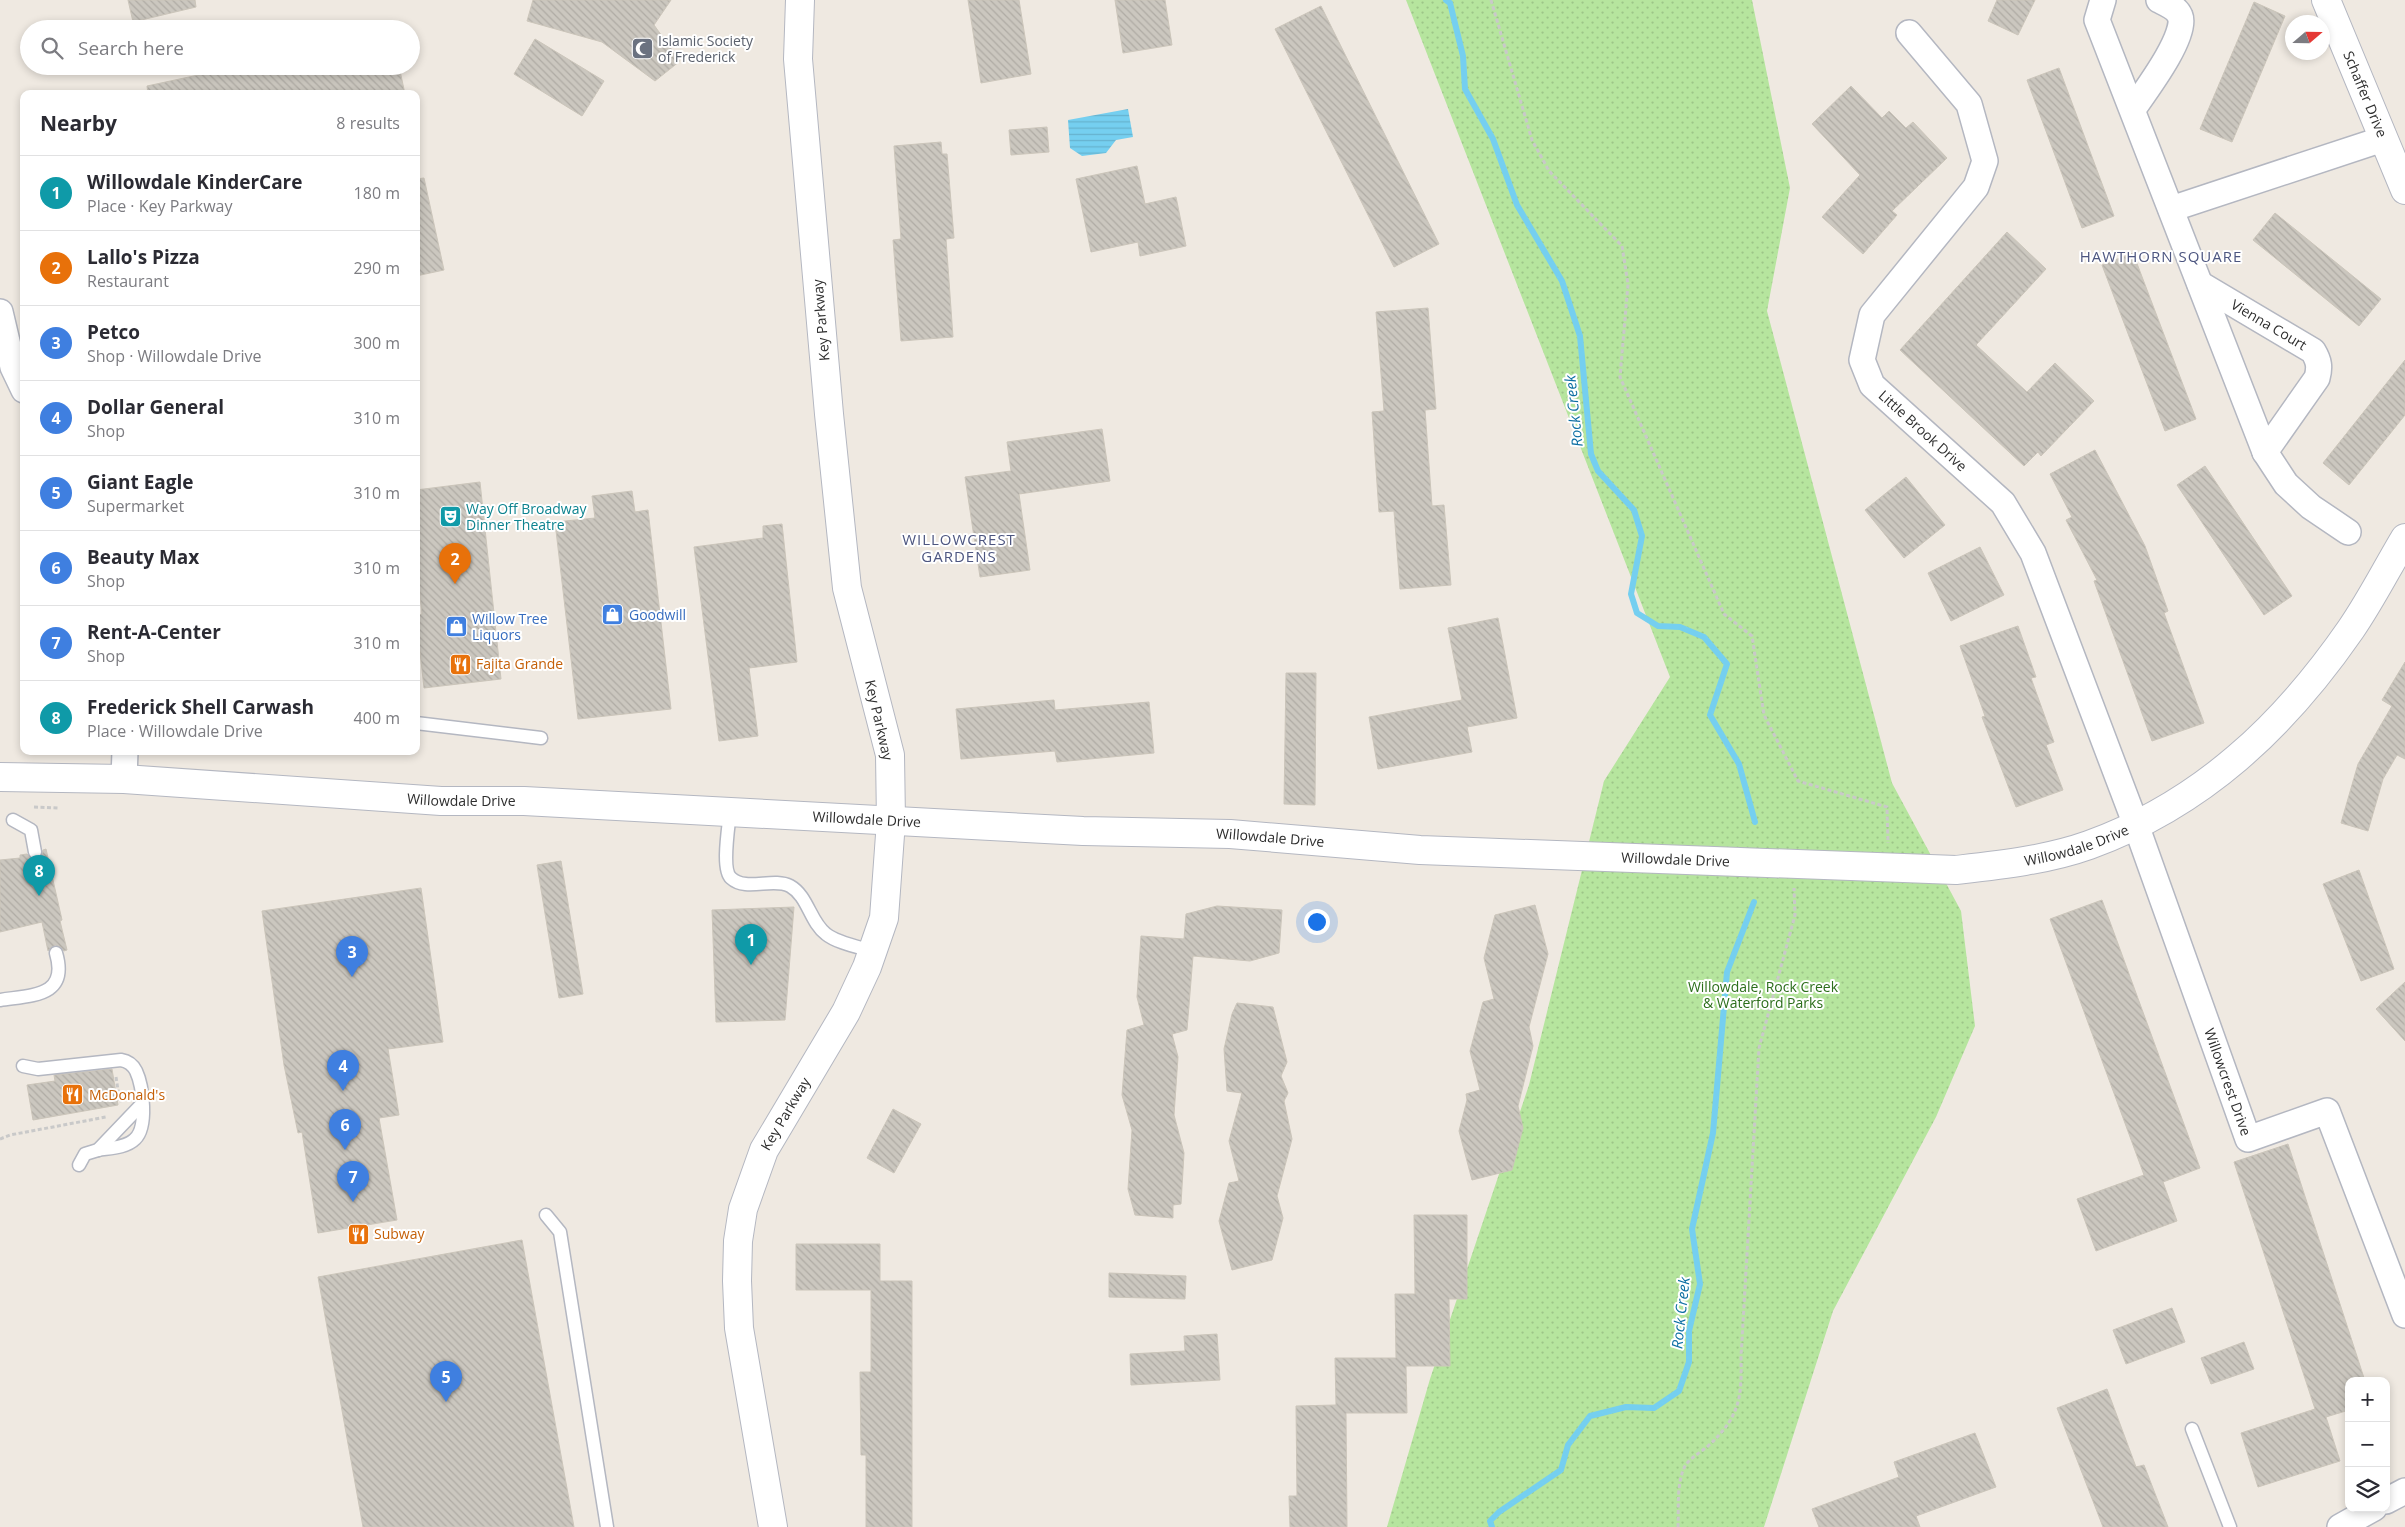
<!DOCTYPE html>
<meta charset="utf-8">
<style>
body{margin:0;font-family:"Open Sans",sans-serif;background:#f7f7f7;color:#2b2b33}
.controls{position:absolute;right:15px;bottom:15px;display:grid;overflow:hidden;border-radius:10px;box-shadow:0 2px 8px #0003}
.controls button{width:45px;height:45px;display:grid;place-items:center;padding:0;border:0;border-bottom:1px solid #e1e1e2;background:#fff;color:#2b2b33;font:25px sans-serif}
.compass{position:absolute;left:2285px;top:15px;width:45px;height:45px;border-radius:50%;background:#fff;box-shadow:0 2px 8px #0003;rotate:70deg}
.you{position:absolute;left:1316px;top:921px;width:18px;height:18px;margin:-12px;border:4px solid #fff;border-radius:50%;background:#1a73e8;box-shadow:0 0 0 8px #1a73e833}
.badge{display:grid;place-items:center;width:32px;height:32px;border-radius:50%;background:#0b8043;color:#fff;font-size:16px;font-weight:700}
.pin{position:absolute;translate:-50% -41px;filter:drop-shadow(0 1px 2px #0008)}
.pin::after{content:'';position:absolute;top:26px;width:18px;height:15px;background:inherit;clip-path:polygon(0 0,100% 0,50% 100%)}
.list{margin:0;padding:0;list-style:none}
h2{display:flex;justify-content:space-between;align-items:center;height:65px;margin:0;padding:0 20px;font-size:21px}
h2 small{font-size:16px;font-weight:400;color:#7c7c81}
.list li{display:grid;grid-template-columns:32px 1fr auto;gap:15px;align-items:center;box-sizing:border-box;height:75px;padding:0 20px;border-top:1px solid #e1e1e2}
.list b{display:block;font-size:19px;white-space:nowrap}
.list p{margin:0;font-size:16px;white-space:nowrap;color:#7c7c81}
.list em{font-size:16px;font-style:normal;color:#7c7c81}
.icon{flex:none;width:28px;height:28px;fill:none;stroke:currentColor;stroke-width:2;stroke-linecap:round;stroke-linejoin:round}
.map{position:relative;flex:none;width:2405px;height:1527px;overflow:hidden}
.search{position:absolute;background:#fff;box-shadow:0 2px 8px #0003;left:20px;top:20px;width:400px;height:55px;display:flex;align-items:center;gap:12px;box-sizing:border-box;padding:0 18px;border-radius:28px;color:#7c7c81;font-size:19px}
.panel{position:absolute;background:#fff;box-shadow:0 2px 8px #0003;left:20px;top:90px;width:400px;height:665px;border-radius:10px}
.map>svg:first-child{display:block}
</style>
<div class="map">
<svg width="2405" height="1527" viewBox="0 0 2405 1527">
<defs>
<pattern id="park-dots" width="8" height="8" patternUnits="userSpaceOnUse" patternTransform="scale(1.25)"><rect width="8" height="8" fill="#b6e59e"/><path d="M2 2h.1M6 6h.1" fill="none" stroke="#9dc588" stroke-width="1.8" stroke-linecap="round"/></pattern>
<pattern id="water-rules" width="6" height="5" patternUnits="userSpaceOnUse" patternTransform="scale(1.25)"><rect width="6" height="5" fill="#75cff0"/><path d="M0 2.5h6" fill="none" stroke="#66b2ce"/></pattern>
<pattern id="building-back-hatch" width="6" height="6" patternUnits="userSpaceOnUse" patternTransform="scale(1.25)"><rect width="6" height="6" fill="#cbc7bf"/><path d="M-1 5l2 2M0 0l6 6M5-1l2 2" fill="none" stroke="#afaba4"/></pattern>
</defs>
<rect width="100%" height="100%" fill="#efe9e1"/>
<polygon fill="url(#park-dots)" points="1406,0 1752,0 1790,188 1767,311 1892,783 1961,911 1975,1026 1936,1117 1833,1311 1764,1527 1387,1527 1430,1379 1529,1085 1604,781 1670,677"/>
<polygon fill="url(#water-rules)" points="1128,109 1133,137 1116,140 1106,153 1082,156 1070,148 1068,120"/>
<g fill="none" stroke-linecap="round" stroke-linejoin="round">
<g stroke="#75cff0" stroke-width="6">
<polyline points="1446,0 1450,3 1463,56 1465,89 1493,139 1517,205 1562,281 1580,336 1591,454 1598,471 1634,510 1642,536 1631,594 1637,613 1658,626 1680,627 1704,637 1727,664 1710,715 1739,764 1755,822"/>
<polyline points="1492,1527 1490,1521 1499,1512 1561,1470 1568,1445 1590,1416 1626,1407 1654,1408 1679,1391 1689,1362 1689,1331 1700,1284 1692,1229 1713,1133 1727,972 1754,902"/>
</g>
</g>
<g fill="url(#building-back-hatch)" stroke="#cbc5ba">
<polygon points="128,0 195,0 196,7 133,22"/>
<polygon points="533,0 671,0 654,25 680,61 655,81 602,42 527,21"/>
<polygon points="968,0 1019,0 1031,74 981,83"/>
<polygon points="1115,0 1165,0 1172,45 1123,53"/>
<polygon points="1997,0 2035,0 2018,35 1988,21"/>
<polygon points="2254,2 2285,16 2232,142 2200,129"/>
<polygon points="1321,6 1439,244 1394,267 1275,29"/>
<polygon points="535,39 604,81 582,116 514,74"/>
<polygon points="240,66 399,66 405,94 148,94 147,86"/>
<polygon points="2059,68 2114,216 2082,228 2027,80"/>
<polygon points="1851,86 1882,118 1889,111 1906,128 1913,122 1947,158 1892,211 1897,215 1863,254 1822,217 1860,175 1812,124"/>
<polygon points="1047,127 1049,152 1011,155 1009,130"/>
<polygon points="941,142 942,154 947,154 954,238 946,239 953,337 901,341 893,240 901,239 894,146"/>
<polygon points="1137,166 1145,204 1176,197 1186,246 1140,256 1138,242 1091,252 1076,179"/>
<polygon points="424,178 444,270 416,276 416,179"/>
<polygon points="2275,213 2381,299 2359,326 2253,240"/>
<polygon points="2007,232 2046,269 1976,345 2027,392 2055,363 2094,401 2041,456 2038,452 2024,466 1900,350"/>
<polygon points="2133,253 2196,419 2165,431 2102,265"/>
<polygon points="1428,308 1436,409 1425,410 1432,506 1444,505 1451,585 1400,589 1394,511 1379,512 1372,412 1384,411 1376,312"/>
<polygon points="2405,360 2405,415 2349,485 2323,463"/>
<polygon points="1102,429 1110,481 1019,494 1030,570 980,577 965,477 1011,471 1007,442"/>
<polygon points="2095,450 2145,546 2168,611 2164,613 2204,723 2152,741 2094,581 2097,580 2066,520 2072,517 2050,474"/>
<polygon points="2205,466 2292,596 2264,615 2177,485"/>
<polygon points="1906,477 1945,525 1904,558 1865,510"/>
<polygon points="480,482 501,679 424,688 416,616 422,614 416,557 416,490"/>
<polygon points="632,491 635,512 648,510 671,709 578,719 555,522 595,518 592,496"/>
<polygon points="782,524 797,662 749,668 758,736 719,741 694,547 763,538 763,526"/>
<polygon points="1980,547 2004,595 1951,621 1928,573"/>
<polygon points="1498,618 1517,718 1467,727 1472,752 1378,769 1369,717 1462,700 1448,628"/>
<polygon points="2018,626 2036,677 2031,678 2054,742 2046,745 2063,790 2016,807 1982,717 1985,716 1960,646"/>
<polygon points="2405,662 2405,759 2397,755 2383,779 2368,831 2341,823 2358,764 2392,706 2382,700"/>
<polygon points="1286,673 1316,673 1315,805 1284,804"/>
<polygon points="1054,700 1055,710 1149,702 1154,753 1057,762 1055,751 961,759 956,709"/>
<polygon points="46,849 62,920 60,921 67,950 64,951 59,946 55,945 48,951 42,922 0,932 0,860 20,858 20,855 27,854 32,859 37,860 42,855 43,850"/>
<polygon points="561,861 583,994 559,998 537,865"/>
<polygon points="2359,870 2394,969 2361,981 2323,884"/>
<polygon points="421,888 443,1042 388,1049 399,1115 379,1118 397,1220 318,1233 302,1132 298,1133 284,1065 262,911"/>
<polygon points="2102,900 2200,1168 2163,1182 2177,1221 2096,1251 2077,1199 2144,1175 2050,919"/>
<polygon points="1535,905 1548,954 1529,1027 1533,1046 1518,1106 1523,1128 1512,1170 1472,1180 1459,1131 1467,1100 1466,1094 1480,1090 1470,1051 1483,1002 1494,999 1484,958 1495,915"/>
<polygon points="1217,906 1282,910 1279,953 1250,961 1193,956 1187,1030 1172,1034 1178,1057 1174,1115 1184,1153 1181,1204 1173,1205 1173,1218 1135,1215 1128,1189 1132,1130 1122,1095 1127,1030 1144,1025 1137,997 1141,936 1184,939 1186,914"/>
<polygon points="794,907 785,1020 716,1022 712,910"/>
<polygon points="2405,982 2405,1041 2376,1009"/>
<polygon points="1237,1003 1273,1007 1287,1062 1281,1076 1288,1093 1284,1101 1292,1139 1277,1196 1283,1218 1272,1260 1232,1270 1219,1221 1229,1183 1239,1181 1229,1141 1242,1093 1227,1091 1224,1049 1232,1014"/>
<polygon points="112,1069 118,1105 33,1120 27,1085 55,1081 54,1075"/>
<polygon points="893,1109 921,1124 894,1173 867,1158"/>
<polygon points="2288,1144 2365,1381 2349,1381 2349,1410 2326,1417 2340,1461 2258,1487 2241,1433 2315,1409 2234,1162"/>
<polygon points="1414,1215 1467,1215 1467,1299 1449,1299 1450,1366 1406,1366 1407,1413 1346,1413 1347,1527 1290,1527 1289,1496 1297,1496 1296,1406 1336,1405 1335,1358 1396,1358 1395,1294 1415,1294"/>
<polygon points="522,1240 574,1527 363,1527 318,1277"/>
<polygon points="796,1244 880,1244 880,1281 912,1281 912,1527 866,1527 866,1455 861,1455 860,1372 871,1372 871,1290 796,1290"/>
<polygon points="1109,1273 1186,1276 1185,1299 1109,1297"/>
<polygon points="2172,1308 2185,1342 2126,1364 2113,1330"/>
<polygon points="1217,1334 1220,1380 1131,1385 1130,1354 1185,1351 1184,1336"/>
<polygon points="2244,1342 2254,1369 2211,1384 2201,1358"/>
<polygon points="2107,1389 2136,1467 2144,1465 2168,1527 2103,1527 2057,1408"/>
<polygon points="1975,1433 1996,1487 1916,1516 1920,1527 1819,1527 1812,1509 1899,1477 1894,1462"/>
</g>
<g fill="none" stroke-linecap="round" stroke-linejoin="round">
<defs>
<g id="service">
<polyline points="416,723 541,738"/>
<path d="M730,811C729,825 721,869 731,878C746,892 773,877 790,886C808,896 810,922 826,934C837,943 859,947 872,951"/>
<polyline points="13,820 31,830 35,852"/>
<path d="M0,1000C32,995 69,997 56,953"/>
<path d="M23,1066L38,1069L121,1060C127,1061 133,1065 136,1071C143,1086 148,1127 135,1139C126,1148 109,1148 98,1150"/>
<polyline points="79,1165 85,1154 98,1150 142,1104"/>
<polyline points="546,1215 560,1232 607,1527"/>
<polyline points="2192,1429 2230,1527"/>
</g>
<g id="minor">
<polyline points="2103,0 2097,20 2265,452 2286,484 2311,507 2348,532"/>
<path id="s1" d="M1909,33L1969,104L1985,161L1976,187L1872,315L1862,360L1872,385L2003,503L2033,553L2136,825L2248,1139L2327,1111L2405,1315"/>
<path d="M2133,109C2144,93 2188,35 2180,16C2177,8 2167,4 2159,0"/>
<polyline points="2171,209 2383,139"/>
<path id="s2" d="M2200,284L2313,351C2319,361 2320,367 2317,378L2265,452"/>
<polyline points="0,312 13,367 24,390"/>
<polyline points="124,779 125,751"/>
<polyline points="2386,1501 2405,1491"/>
<polyline points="2340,1527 2374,1508"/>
</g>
<g id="tertiary">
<path id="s3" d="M2326,0L2405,190"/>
<path id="s4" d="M0,777L124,779L441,801H524L1083,831L1230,834L1420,850L1956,870C2000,865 2047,860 2089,845C2202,804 2284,726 2351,629C2371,600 2387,568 2405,538"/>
<path id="s5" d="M773,1527L739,1328L737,1281L738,1241L743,1209L764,1150L846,1012L867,967L884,918L891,821L890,755L847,588L829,414L798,59L800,0"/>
</g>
</defs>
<use href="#service" stroke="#b4b7c1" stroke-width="15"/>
<use href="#minor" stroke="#b4b7c1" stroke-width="28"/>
<use href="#tertiary" stroke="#b4b7c1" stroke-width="30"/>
<g stroke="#c9c9c9" stroke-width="3" stroke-dasharray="4 2.5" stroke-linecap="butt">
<polyline points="1491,0 1532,140 1549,171 1622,246 1628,284 1620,377 1724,614 1752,636 1764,715 1798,781 1887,807 1888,843"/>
<polyline points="34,807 59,808"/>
<polyline points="116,1077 120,1103"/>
<polyline points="0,1139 10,1135 106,1117"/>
<path d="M1678,1527C1679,1508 1676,1484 1685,1466C1690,1458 1701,1452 1708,1446C1740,1417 1742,1397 1741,1357L1759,1048L1795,915L1794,888"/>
</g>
<use href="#service" stroke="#fff" stroke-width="12"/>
<use href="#minor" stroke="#fff" stroke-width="25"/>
<use href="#tertiary" stroke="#fff" stroke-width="28"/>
</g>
<defs>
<symbol id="mosque-square" viewBox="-11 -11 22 22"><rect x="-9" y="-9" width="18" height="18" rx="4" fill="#6b7280" stroke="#fff"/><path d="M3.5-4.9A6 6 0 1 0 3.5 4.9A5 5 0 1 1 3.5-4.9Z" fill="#fff"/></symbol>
<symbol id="theatre-square" viewBox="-11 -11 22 22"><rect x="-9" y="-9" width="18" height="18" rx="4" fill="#0f9aa8" stroke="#fff"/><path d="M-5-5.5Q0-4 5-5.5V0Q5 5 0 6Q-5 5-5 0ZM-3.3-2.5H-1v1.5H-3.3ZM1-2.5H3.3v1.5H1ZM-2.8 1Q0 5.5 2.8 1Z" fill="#fff"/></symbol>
<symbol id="shop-square" viewBox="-11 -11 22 22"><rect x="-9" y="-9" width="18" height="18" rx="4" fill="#3f7fe0" stroke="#fff"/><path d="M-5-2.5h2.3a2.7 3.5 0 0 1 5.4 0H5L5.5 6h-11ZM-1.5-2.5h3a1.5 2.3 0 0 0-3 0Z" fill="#fff"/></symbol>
<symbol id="restaurant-square" viewBox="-11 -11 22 22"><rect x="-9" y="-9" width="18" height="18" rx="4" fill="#e8710a" stroke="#fff"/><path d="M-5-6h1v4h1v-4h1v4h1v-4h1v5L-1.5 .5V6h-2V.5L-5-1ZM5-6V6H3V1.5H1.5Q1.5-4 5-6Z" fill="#fff"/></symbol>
</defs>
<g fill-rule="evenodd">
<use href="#mosque-square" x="630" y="36" width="25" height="25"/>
<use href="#theatre-square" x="438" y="504" width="25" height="25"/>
<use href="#shop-square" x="600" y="602" width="25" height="25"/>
<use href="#shop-square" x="444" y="614" width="25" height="25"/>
<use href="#restaurant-square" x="448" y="652" width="25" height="25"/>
<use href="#restaurant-square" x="60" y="1082" width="25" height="25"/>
<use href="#restaurant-square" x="346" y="1222" width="25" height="25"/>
</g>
<g text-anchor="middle" stroke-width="4" stroke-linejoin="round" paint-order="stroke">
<g font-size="14" fill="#5b616d" stroke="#fff" text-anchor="start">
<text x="658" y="46">Islamic Society<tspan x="658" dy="16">of Frederick</tspan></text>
</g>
<g font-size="14" fill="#2e2e2e" stroke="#fff">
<text dy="5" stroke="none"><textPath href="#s3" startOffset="102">Schaffer Drive</textPath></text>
<text transform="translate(821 320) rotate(-95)" y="5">Key Parkway</text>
<text dy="5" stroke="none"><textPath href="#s2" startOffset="80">Vienna Court</textPath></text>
<text dy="5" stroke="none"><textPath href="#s1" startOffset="486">Little Brook Drive</textPath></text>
<text transform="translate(879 720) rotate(77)" y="5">Key Parkway</text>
<text dy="5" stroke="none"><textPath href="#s4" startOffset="462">Willowdale Drive</textPath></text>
<text dy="5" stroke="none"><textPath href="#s4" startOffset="868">Willowdale Drive</textPath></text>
<text dy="5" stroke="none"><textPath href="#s4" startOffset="1272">Willowdale Drive</textPath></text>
<text dy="5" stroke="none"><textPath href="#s4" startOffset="2082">Willowdale Drive</textPath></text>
<text dy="5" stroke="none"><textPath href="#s4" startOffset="1678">Willowdale Drive</textPath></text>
<text dy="5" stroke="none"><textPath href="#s1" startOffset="1216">Willowcrest Drive</textPath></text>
<text dy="5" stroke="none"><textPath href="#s5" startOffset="426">Key Parkway</textPath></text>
</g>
<g font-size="14" fill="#0d838f" stroke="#fff" text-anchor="start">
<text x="466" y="514">Way Off Broadway<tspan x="466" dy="16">Dinner Theatre</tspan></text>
</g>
<g font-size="14" fill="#366cbe" stroke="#fff" text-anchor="start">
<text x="629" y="620">Goodwill</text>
<text x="472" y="624">Willow Tree<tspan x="472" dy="16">Liquors</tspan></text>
</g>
<g font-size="14" fill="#c56008" stroke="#fff" text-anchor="start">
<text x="476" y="669">Fajita Grande</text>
<text x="89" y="1100">McDonald's</text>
<text x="374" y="1239">Subway</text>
</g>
<g font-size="14" fill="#2c6e1b" stroke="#fff">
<text x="1763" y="992">Willowdale, Rock Creek<tspan x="1763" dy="16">&amp; Waterford Parks</tspan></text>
</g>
<g font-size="15" letter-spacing="1" fill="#4d5680" stroke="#fff">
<text x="2161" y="262">HAWTHORN SQUARE</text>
<text x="959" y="545">WILLOWCREST<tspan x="959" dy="17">GARDENS</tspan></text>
</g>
<g font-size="15" font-style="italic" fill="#0d6fa3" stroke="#fff">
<text transform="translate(1574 411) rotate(-96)" y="5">Rock Creek</text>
<text transform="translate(1681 1313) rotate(-84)" y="5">Rock Creek</text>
</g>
</g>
</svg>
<div class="controls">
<button>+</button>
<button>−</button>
<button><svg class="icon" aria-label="layers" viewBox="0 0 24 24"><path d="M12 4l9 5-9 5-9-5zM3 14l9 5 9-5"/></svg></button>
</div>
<svg class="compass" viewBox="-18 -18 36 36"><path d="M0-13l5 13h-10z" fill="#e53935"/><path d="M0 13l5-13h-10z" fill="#7c7c81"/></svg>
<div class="you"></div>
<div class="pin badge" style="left:751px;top:965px;background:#0f9aa8">1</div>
<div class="pin badge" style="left:455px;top:584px;background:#e8710a">2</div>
<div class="pin badge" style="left:352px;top:977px;background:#3f7fe0">3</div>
<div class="pin badge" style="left:343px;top:1091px;background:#3f7fe0">4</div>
<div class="pin badge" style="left:446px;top:1402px;background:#3f7fe0">5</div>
<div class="pin badge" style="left:345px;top:1150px;background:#3f7fe0">6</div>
<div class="pin badge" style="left:353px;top:1202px;background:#3f7fe0">7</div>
<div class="pin badge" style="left:39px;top:896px;background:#0f9aa8">8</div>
<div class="search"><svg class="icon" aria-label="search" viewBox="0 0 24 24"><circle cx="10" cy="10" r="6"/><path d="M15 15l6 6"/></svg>Search here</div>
<section class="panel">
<h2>Nearby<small>8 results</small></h2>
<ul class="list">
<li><span class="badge" style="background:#0f9aa8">1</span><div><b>Willowdale KinderCare</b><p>Place · Key Parkway</p></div><em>180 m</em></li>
<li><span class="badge" style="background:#e8710a">2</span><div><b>Lallo's Pizza</b><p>Restaurant</p></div><em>290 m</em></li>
<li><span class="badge" style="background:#3f7fe0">3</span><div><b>Petco</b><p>Shop · Willowdale Drive</p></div><em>300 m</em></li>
<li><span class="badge" style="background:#3f7fe0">4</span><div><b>Dollar General</b><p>Shop</p></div><em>310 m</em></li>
<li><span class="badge" style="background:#3f7fe0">5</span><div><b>Giant Eagle</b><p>Supermarket</p></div><em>310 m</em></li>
<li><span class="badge" style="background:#3f7fe0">6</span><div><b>Beauty Max</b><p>Shop</p></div><em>310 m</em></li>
<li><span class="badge" style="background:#3f7fe0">7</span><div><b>Rent-A-Center</b><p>Shop</p></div><em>310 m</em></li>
<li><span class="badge" style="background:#0f9aa8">8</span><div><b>Frederick Shell Carwash</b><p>Place · Willowdale Drive</p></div><em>400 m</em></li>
</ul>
</section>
</div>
